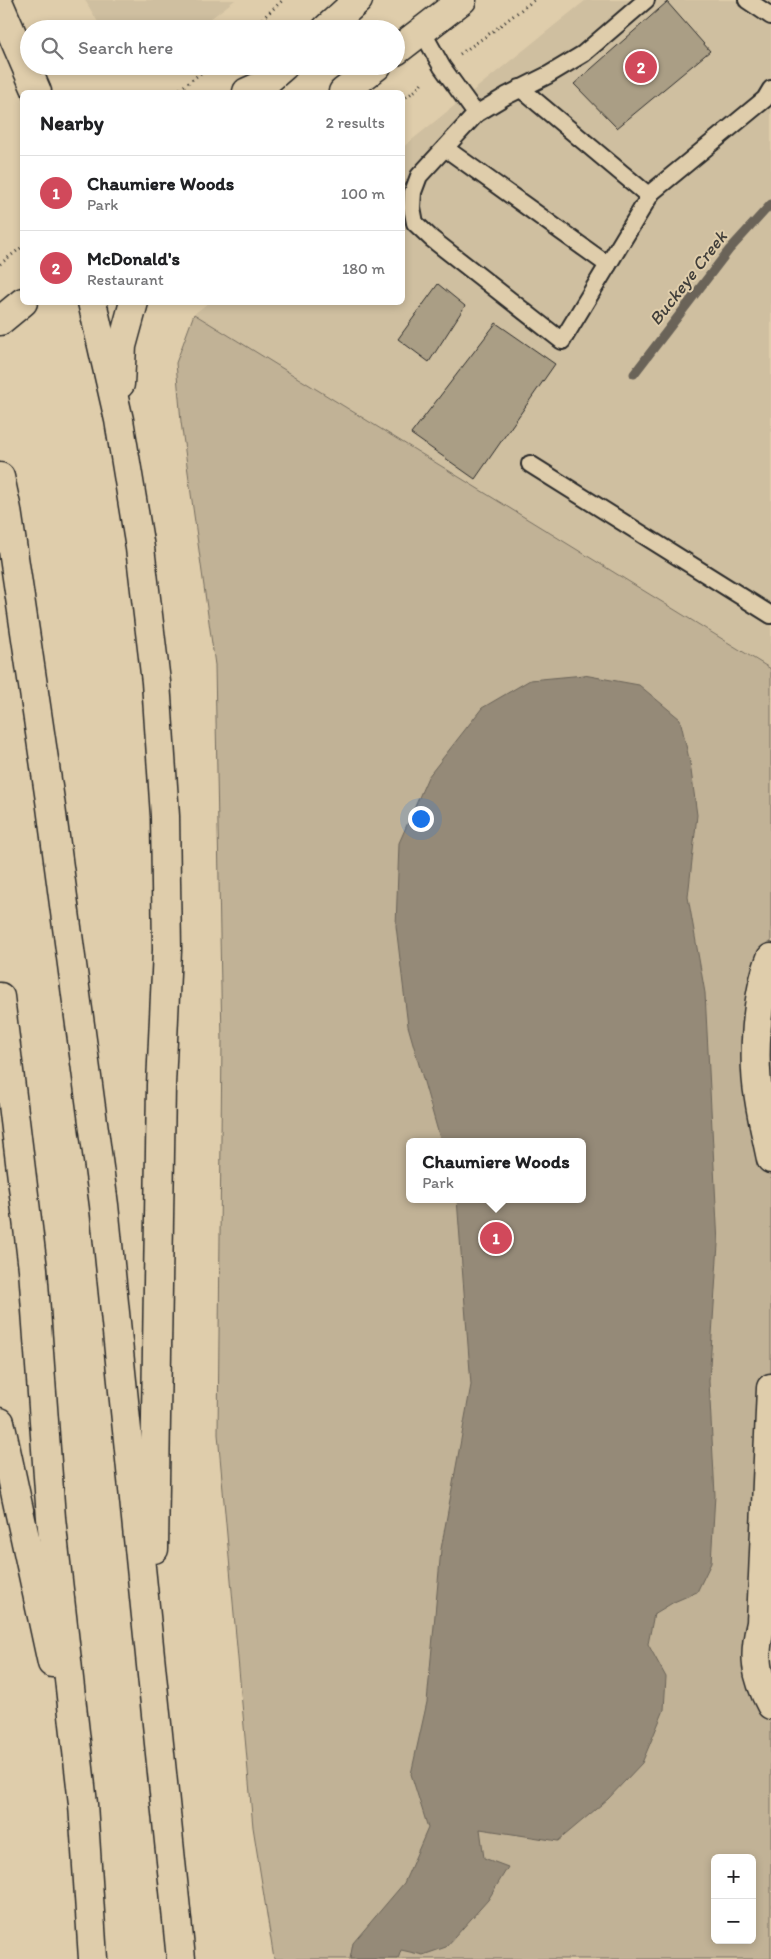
<!DOCTYPE html>
<meta charset="utf-8">
<style>
body{margin:0;font-family:Itim,sans-serif;background:#f2f2f2;color:#202124}
.controls{position:absolute;right:15px;bottom:15px;display:grid;overflow:hidden;border-radius:8px;box-shadow:0 2px 8px #0003}
.controls button{width:45px;height:45px;display:grid;place-items:center;padding:0;border:0;border-bottom:1px solid #e0e0e0;background:#fff;color:#202124;font:25px sans-serif}
.you{position:absolute;left:420px;top:818px;width:18px;height:18px;margin:-12px;border:4px solid #fff;border-radius:50%;background:#1a73e8;box-shadow:0 0 0 8px #1a73e833}
.badge{display:grid;place-items:center;width:32px;height:32px;border-radius:50%;background:#d1495b;color:#fff;font-size:16px;font-weight:700}
.pin{position:absolute;translate:-50% -50%;border:2px solid #fff;box-shadow:0 1px 5px #0006}
.popup{position:absolute;left:406px;top:1138px;width:180px;height:65px;box-sizing:border-box;display:grid;place-content:center;border-radius:8px;background:#fff;filter:drop-shadow(0 1px 4px #0005);font-size:16px;white-space:nowrap;color:#757577}
.popup b{font-size:19px;color:#202124}
.popup::after{content:'';position:absolute;left:50%;top:100%;margin-left:-10px;border:10px solid transparent;border-top-color:#fff}
.list{margin:0;padding:0;list-style:none}
h2{display:flex;justify-content:space-between;align-items:center;height:65px;margin:0;padding:0 20px;font-size:21px}
h2 small{font-size:16px;font-weight:400;color:#757577}
.list li{display:grid;grid-template-columns:32px 1fr auto;gap:15px;align-items:center;box-sizing:border-box;height:75px;padding:0 20px;border-top:1px solid #e0e0e0}
.list b{display:block;font-size:19px;white-space:nowrap}
.list p{margin:0;font-size:16px;white-space:nowrap;color:#757577}
.list em{font-size:16px;font-style:normal;color:#757577}
.icon{flex:none;width:28px;height:28px;fill:none;stroke:currentColor;stroke-width:2;stroke-linecap:round;stroke-linejoin:round}
.map{position:relative;flex:none;width:771px;height:1959px;overflow:hidden}
.search{position:absolute;background:#fff;box-shadow:0 2px 8px #0003;left:20px;top:20px;width:385px;height:55px;display:flex;align-items:center;gap:12px;box-sizing:border-box;padding:0 18px;border-radius:28px;color:#757577;font-size:19px}
.panel{position:absolute;background:#fff;box-shadow:0 2px 8px #0003;left:20px;top:90px;width:385px;height:215px;border-radius:8px}
.map>svg:first-child{display:block}
</style>
<div class="map">
<svg width="771" height="1959" viewBox="0 0 771 1959">
<rect width="100%" height="100%" fill="#dfcdab"/>
<filter id="ink" filterUnits="userSpaceOnUse"><feTurbulence type="fractalNoise" baseFrequency=".02" numOctaves="2"/><feDisplacementMap in="SourceGraphic" scale="10" xChannelSelector="R" yChannelSelector="G"/><feConvolveMatrix kernelMatrix="1 2 1 2 8 2 1 2 1" color-interpolation-filters="sRGB"/></filter>
<g filter="url(#ink)">
<g fill="#cfbfa0">
<polygon points="85,0 235,0 197,29 102,29"/>
<polygon points="586,0 771,0 771,669 194,314 208,303 402,302 403,147"/>
</g>
<path fill="#c1b296" stroke="#766e60" fill-rule="evenodd" d="M194,314L771,669V1959H274L253,1827L218,1434L222,1041L215,665L181,422L176,363ZM410,1142H582V1199H410ZM715,1858H752V1940H715Z"/>
<polygon fill="#958a78" stroke="#6b6459" points="584,675 639,685 680,719 690,763 697,815 688,897 705,993 718,1244 709,1381 715,1495 711,1563 697,1592 674,1602 654,1614 648,1644 666,1677 664,1710 642,1763 608,1799 558,1841 480,1829 484,1858 508,1867 488,1900 446,1947 423,1955 401,1950 398,1959 350,1959 353,1943 404,1883 428,1828 411,1774 427,1702 441,1549 471,1385 457,1199 582,1199 582,1142 441,1142 408,1026 396,926 399,843 428,777 482,708 530,680"/>
<g fill="none" stroke-linecap="round" stroke-linejoin="round">
<polyline stroke="#6b6459" stroke-width="9" points="634,374 729,250 771,204"/>
</g>
<g fill="#aa9e85" stroke="#2b2b2b">
<polygon points="667,2 710,51 617,128 574,84"/>
<polygon points="438,284 465,306 429,362 398,339"/>
<polygon points="496,323 555,364 475,479 411,434"/>
</g>
<g fill="none" stroke-linecap="round" stroke-linejoin="round">
<defs>
<g id="lane">
<polyline points="747,0 771,16"/>
<polyline points="422,31 442,67 476,114 419,176 413,192 412,207 415,223 432,239 562,341 652,192 765,99 771,89"/>
<polyline points="520,88 649,196"/>
<polyline points="476,114 506,96 548,75 583,54 646,0"/>
<polyline points="445,148 608,265"/>
<polyline points="530,464 771,615"/>
</g>
<g id="street">
<path d="M771,958C756,996 752,1058 759,1098C762,1119 767,1139 771,1159"/>
<path d="M771,1388L761,1623C753,1656 755,1675 771,1705"/>
</g>
<g id="primary">
<polyline points="326,29 358,0"/>
<polyline points="396,51 462,0"/>
<polyline points="254,92 284,66"/>
<polyline points="343,92 377,66"/>
<polyline points="0,321 23,302"/>
</g>
<g id="highway">
<polyline points="0,6 37,92"/>
<polyline points="247,92 265,84"/>
<polyline points="92,302 119,420 140,548 156,682 165,816 167,950 161,1085 154,1549"/>
<polyline points="120,384 122,346 134,302"/>
<polyline points="0,477 7,510 51,807 104,1205 181,1959"/>
<polyline points="0,997 33,1269 51,1518 83,1804 93,1959"/>
<polyline points="0,1422 52,1663"/>
</g>
</defs>
<use href="#lane" stroke="#2b2b2b" stroke-width="20"/>
<use href="#street" stroke="#2b2b2b" stroke-width="31"/>
<use href="#primary" stroke="#2b2b2b" stroke-width="31"/>
<use href="#highway" stroke="#2b2b2b" stroke-width="31"/>
<g stroke="#2b2b2b" stroke-width="3" stroke-dasharray="1 4" stroke-linecap="butt">
<polyline points="251,29 283,0"/>
<polyline points="460,54 492,32 534,0"/>
<polyline points="176,92 210,66"/>
<polyline points="402,100 416,90 424,80"/>
<polyline points="0,264 22,247"/>
</g>
<use href="#lane" stroke="#dfcdab" stroke-width="16"/>
<use href="#street" stroke="#dfcdab" stroke-width="28"/>
<use href="#primary" stroke="#dfcdab" stroke-width="28"/>
<use href="#highway" stroke="#dfcdab" stroke-width="28"/>
</g>
</g>
<g text-anchor="middle" stroke-width="4" stroke-linejoin="round" paint-order="stroke">
<g font-size="18" font-style="italic" fill="#403e3a" stroke="#dfcdab">
<text transform="translate(688 278) rotate(-52)" y="6">Buckeye Creek</text>
</g>
</g>
</svg>
<div class="controls">
<button>+</button>
<button>−</button>
</div>
<div class="you"></div>
<div class="pin badge" style="left:496px;top:1238px">1</div>
<div class="popup"><b>Chaumiere Woods</b>Park</div>
<div class="pin badge" style="left:641px;top:67px">2</div>
<div class="search"><svg class="icon" aria-label="search" viewBox="0 0 24 24"><circle cx="10" cy="10" r="6"/><path d="M15 15l6 6"/></svg>Search here</div>
<section class="panel">
<h2>Nearby<small>2 results</small></h2>
<ul class="list">
<li><span class="badge">1</span><div><b>Chaumiere Woods</b><p>Park</p></div><em>100 m</em></li>
<li><span class="badge">2</span><div><b>McDonald's</b><p>Restaurant</p></div><em>180 m</em></li>
</ul>
</section>
</div>
